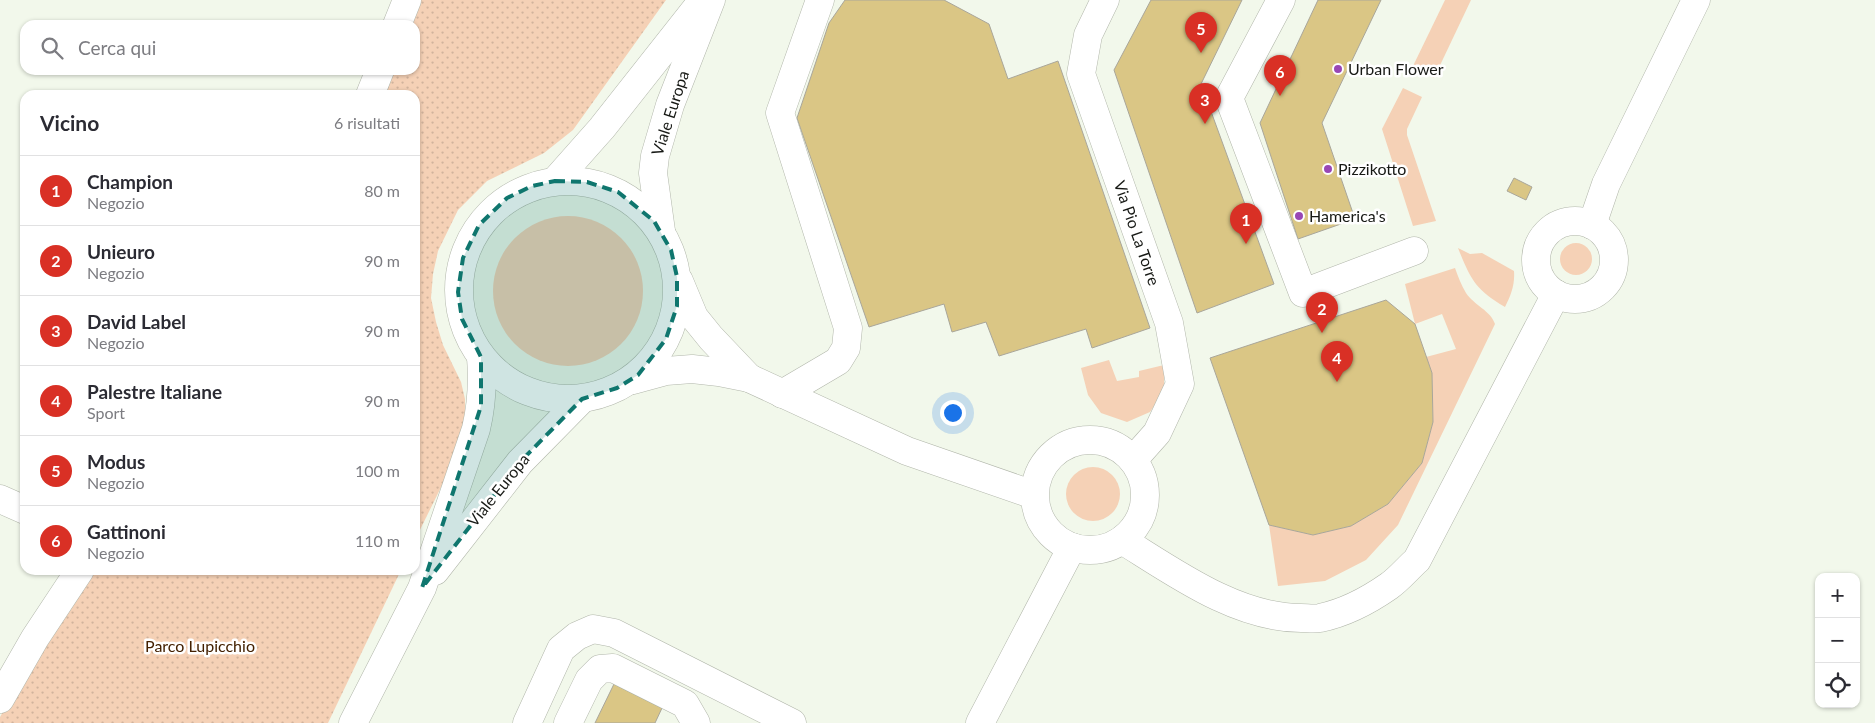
<!DOCTYPE html>
<html lang="it">
<meta charset="utf-8">
<style>
body{margin:0;font-family:Lato,sans-serif;background:#f2f2f3;color:#2b2b33}
.controls{position:absolute;right:15px;bottom:15px;display:grid;overflow:hidden;border-radius:10px;box-shadow:0 1px 4px #0004}
.controls button{width:45px;height:45px;display:grid;place-items:center;padding:0;border:0;border-bottom:1px solid #e1e1e2;background:#fff;color:#2b2b33;font:25px sans-serif}
.you{position:absolute;left:952px;top:412px;width:18px;height:18px;margin:-12px;border:4px solid #fff;border-radius:50%;background:#1a73e8;box-shadow:0 0 0 8px #1a73e833}
.badge{display:grid;place-items:center;width:32px;height:32px;border-radius:50%;background:#d93025;color:#fff;font-size:16px;font-weight:700}
.pin{position:absolute;translate:-50% -41px;filter:drop-shadow(0 1px 2px #0008)}
.pin::after{content:'';position:absolute;top:26px;width:18px;height:15px;background:inherit;clip-path:polygon(0 0,100% 0,50% 100%)}
.list{margin:0;padding:0;list-style:none}
h2{display:flex;justify-content:space-between;align-items:center;height:65px;margin:0;padding:0 20px;font-size:21px}
h2 small{font-size:16px;font-weight:400;color:#7c7c81}
.list li{display:grid;grid-template-columns:32px 1fr auto;gap:15px;align-items:center;box-sizing:border-box;height:70px;padding:0 20px;border-top:1px solid #e1e1e2}
.list b{display:block;font-size:19px;white-space:nowrap}
.list p{margin:0;font-size:16px;white-space:nowrap;color:#7c7c81}
.list em{font-size:16px;font-style:normal;color:#7c7c81}
.icon{flex:none;width:28px;height:28px;fill:none;stroke:currentColor;stroke-width:2;stroke-linecap:round;stroke-linejoin:round}
.map{position:relative;flex:none;width:1875px;height:723px;overflow:hidden}
.search{position:absolute;background:#fff;box-shadow:0 1px 4px #0004;left:20px;top:20px;width:400px;height:55px;display:flex;align-items:center;gap:12px;box-sizing:border-box;padding:0 18px;border-radius:15px;color:#7c7c81;font-size:19px}
.panel{position:absolute;background:#fff;box-shadow:0 1px 4px #0004;left:20px;top:90px;width:400px;height:485px;border-radius:15px}
.map>svg:first-child{display:block}
</style>
<div class="map">
<svg width="1875" height="723" viewBox="0 0 1875 723">
<defs>
<pattern id="park-dots" width="8" height="8" patternUnits="userSpaceOnUse" patternTransform="scale(1.25)"><rect width="8" height="8" fill="#f5d1b6"/><path d="M2 2h.1M6 6h.1" fill="none" stroke="#d1b39c" stroke-width="1.8" stroke-linecap="round"/></pattern>
</defs>
<rect width="100%" height="100%" fill="#f2f8eb"/>
<g fill="#f5d1b6">
<polygon points="1445,0 1471,0 1434,78 1413,66"/>
<polygon points="1403,88 1422,97 1407,129 1407,135 1436,221 1413,226 1382,129"/>
<circle cx="568" cy="291" r="75"/>
<circle cx="1576" cy="259" r="16"/>
<path d="M1458,248L1470,254L1482,253L1514,271C1515,285 1511,295 1505,307C1475,289 1471,280 1458,248Z"/>
<path d="M1455,268C1458,276 1461,285 1466,293C1474,305 1491,311 1495,324L1398,525L1366,560L1325,581L1278,586L1269,525L1313,535L1351,526L1388,504L1422,463L1433,422L1432,373L1426,357L1456,349L1442,314L1415,324L1405,284Z"/>
<polygon points="1109,360 1117,381 1139,377 1139,371 1164,365 1164,391 1150,412 1127,422 1101,413 1088,395 1081,368"/>
<circle cx="1093" cy="494" r="27"/>
</g>
<g fill="url(#park-dots)">
<polygon points="416,0 666,0 573,130 544,153 487,181 458,210 438,251 433,274 431,298 436,322 443,345 461,382 465,399 465,419 449,471 415,540 415,95 377,95 387,70 415,70 415,25 406,25"/>
<polygon points="90,570 401,570 328,723 0,723 0,717 19,684"/>
</g>
<g fill="#dac685" stroke="#a9a69a">
<polygon points="845,0 944,0 989,24 1008,79 1058,61 1150,328 1092,348 1086,329 999,356 986,322 952,332 944,304 869,327 797,118 829,23"/>
<polygon points="1151,0 1242,0 1201,84 1274,284 1197,313 1114,70"/>
<polygon points="1318,0 1381,0 1322,123 1355,219 1298,239 1260,123"/>
<polygon points="1514,178 1532,187 1526,200 1507,191"/>
<polygon points="1386,300 1415,324 1432,373 1433,422 1422,463 1388,504 1351,526 1313,535 1269,525 1210,358"/>
<polygon points="614,684 662,708 655,723 595,723"/>
</g>
<g fill="none" stroke-linecap="round" stroke-linejoin="round">
<defs>
<g id="minor">
<polyline points="1105,0 1088,35 1081,74 1169,323 1180,384 1157,433 1133,460"/>
<polyline points="1281,0 1229,98 1303,293 1414,251"/>
<polyline points="397,25 407,0"/>
<polyline points="370,95 380,70"/>
<circle cx="568" cy="290" r="109"/>
<polyline points="555,181 602,128 699,5"/>
<circle cx="1575" cy="260" r="39"/>
<polyline points="1592,225 1606,184 1696,0"/>
<polyline points="661,231 653,173 655,156 670,105 711,0"/>
<polyline points="679,281 694,317 711,338 749,378"/>
<polyline points="633,380 666,371 692,369 719,372 749,378 907,451 1034,495"/>
<polyline points="782,394 838,361 846,348 848,328 780,113 820,0"/>
<circle cx="1090" cy="495" r="55"/>
<polyline points="0,499 25,510"/>
<path d="M1122,540C1175,573 1237,618 1301,618C1307,618 1314,619 1320,618C1344,613 1369,600 1389,586C1399,579 1408,568 1417,560L1556,294"/>
<polyline points="435,571 520,462 582,399"/>
<polyline points="0,699 35,638 80,570"/>
<path d="M353,723L422,588L476,429C482,404 483,382 481,357"/>
<polyline points="527,723 561,649 577,636 593,629 614,633 792,723"/>
<polyline points="568,723 589,680 600,669 613,668 685,704 696,723"/>
<polyline points="980,723 1072,547"/>
</g>
</defs>
<use href="#minor" stroke="#b1b6aa" stroke-width="29"/>
<use href="#minor" stroke="#fff" stroke-width="28"/>
</g>
<path fill="#0f766e" fill-opacity="0.2" stroke="#0f766e" stroke-width="4" stroke-dasharray="10 6" stroke-linejoin="round" d="M555,181L587,182L618,192L654,221L671,250L677,277V306L666,339L638,375L617,388L582,399L520,462L422,588L481,406V357L462,319L458,292L463,258L479,225L507,198L532,186Z"/>
<g fill="#9947b5" stroke="#fff" stroke-width="2">
<circle cx="1338" cy="69" r="5"/>
<circle cx="1328" cy="169" r="5"/>
<circle cx="1299" cy="216" r="5"/>
</g>
<g text-anchor="middle" stroke-width="5" stroke-linejoin="round" paint-order="stroke">
<g font-size="16" fill="#171915" stroke="#fff" text-anchor="start">
<text x="1348" y="75">Urban Flower</text>
<text x="1338" y="175">Pizzikotto</text>
<text x="1309" y="222">Hamerica's</text>
</g>
<g font-size="16" fill="#171915" stroke="#fff">
<text transform="translate(670 113) rotate(-72)" y="6">Viale Europa</text>
<text transform="translate(1137 233) rotate(71)" y="6">Via Pio La Torre</text>
<text transform="translate(498 490) rotate(-51)" y="6">Viale Europa</text>
</g>
<g font-size="16" fill="#432000" stroke="#fff">
<text x="200" y="652">Parco Lupicchio</text>
</g>
</g>
</svg>
<div class="controls">
<button>+</button>
<button>−</button>
<button><svg class="icon" aria-label="locate" viewBox="0 0 24 24"><circle cx="12" cy="12" r="6"/><path d="M12 2v4M12 18v4M2 12h4M18 12h4"/></svg></button>
</div>
<div class="you"></div>
<div class="pin badge" style="left:1246px;top:244px">1</div>
<div class="pin badge" style="left:1322px;top:333px">2</div>
<div class="pin badge" style="left:1205px;top:124px">3</div>
<div class="pin badge" style="left:1337px;top:382px">4</div>
<div class="pin badge" style="left:1201px;top:53px">5</div>
<div class="pin badge" style="left:1280px;top:96px">6</div>
<div class="search"><svg class="icon" aria-label="search" viewBox="0 0 24 24"><circle cx="10" cy="10" r="6"/><path d="M15 15l6 6"/></svg>Cerca qui</div>
<section class="panel">
<h2>Vicino<small>6 risultati</small></h2>
<ul class="list">
<li><span class="badge">1</span><div><b>Champion</b><p>Negozio</p></div><em>80 m</em></li>
<li><span class="badge">2</span><div><b>Unieuro</b><p>Negozio</p></div><em>90 m</em></li>
<li><span class="badge">3</span><div><b>David Label</b><p>Negozio</p></div><em>90 m</em></li>
<li><span class="badge">4</span><div><b>Palestre Italiane</b><p>Sport</p></div><em>90 m</em></li>
<li><span class="badge">5</span><div><b>Modus</b><p>Negozio</p></div><em>100 m</em></li>
<li><span class="badge">6</span><div><b>Gattinoni</b><p>Negozio</p></div><em>110 m</em></li>
</ul>
</section>
</div>
